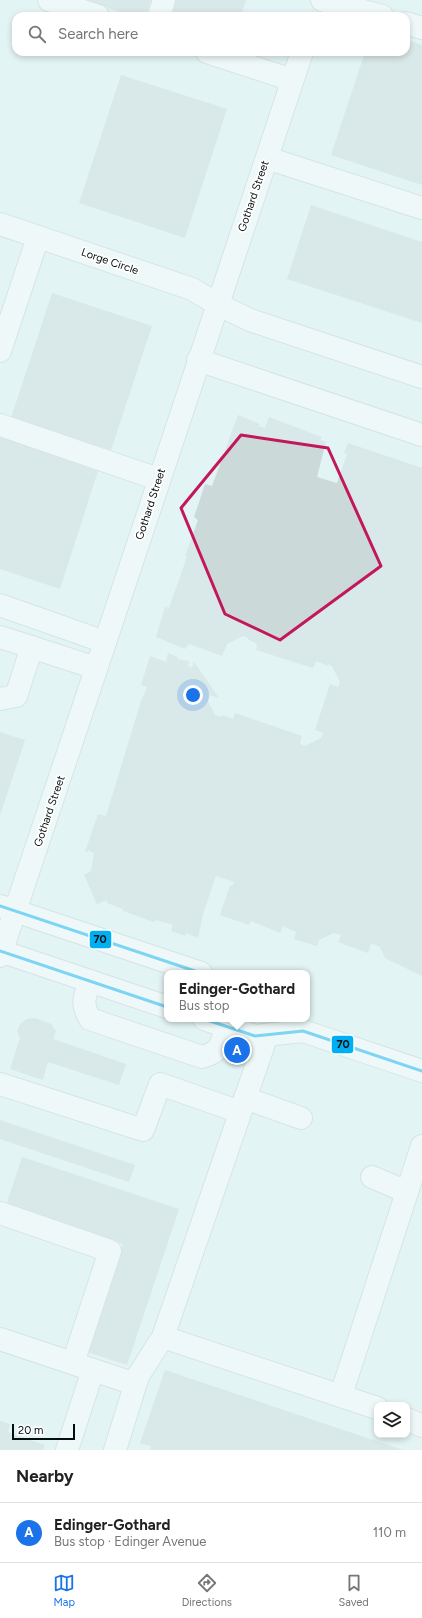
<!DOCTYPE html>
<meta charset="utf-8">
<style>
body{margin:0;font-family:Figtree,sans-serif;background:#f6f6f6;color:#222}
.controls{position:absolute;right:12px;bottom:12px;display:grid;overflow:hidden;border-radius:8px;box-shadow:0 2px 6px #0003}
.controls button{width:36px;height:36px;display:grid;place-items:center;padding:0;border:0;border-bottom:1px solid #e0e0e0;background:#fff;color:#222;font:20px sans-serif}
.scale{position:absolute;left:12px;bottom:10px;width:63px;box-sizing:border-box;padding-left:4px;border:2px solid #050e0e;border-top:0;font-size:11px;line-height:14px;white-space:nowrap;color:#050e0e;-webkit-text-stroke:3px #fff;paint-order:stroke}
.you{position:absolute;left:193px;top:695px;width:14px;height:14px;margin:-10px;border:3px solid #fff;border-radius:50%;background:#1a73e8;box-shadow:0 0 0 6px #1a73e833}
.badge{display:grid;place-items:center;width:26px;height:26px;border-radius:50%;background:#1a73e8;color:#fff;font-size:13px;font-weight:700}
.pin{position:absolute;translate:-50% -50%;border:2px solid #fff;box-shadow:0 1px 4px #0006}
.popup{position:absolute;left:164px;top:970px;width:146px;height:52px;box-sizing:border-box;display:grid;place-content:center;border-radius:8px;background:#fff;filter:drop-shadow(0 1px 3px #0005);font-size:13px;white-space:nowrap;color:#767676}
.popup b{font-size:15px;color:#222}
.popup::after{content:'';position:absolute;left:50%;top:100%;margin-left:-8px;border:8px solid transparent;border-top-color:#fff}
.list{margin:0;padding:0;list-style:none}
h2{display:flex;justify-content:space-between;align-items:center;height:52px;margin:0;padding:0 16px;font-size:17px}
h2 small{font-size:13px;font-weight:400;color:#767676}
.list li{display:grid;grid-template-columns:26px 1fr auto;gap:12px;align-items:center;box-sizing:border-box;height:60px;padding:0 16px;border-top:1px solid #e0e0e0}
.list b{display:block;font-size:15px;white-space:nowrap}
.list p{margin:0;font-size:13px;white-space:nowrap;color:#767676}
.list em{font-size:13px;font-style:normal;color:#767676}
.icon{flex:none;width:22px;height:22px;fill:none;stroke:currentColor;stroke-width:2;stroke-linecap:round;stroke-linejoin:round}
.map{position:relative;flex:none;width:422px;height:1450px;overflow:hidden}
.search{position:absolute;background:#fff;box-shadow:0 2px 6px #0003;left:12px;right:12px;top:12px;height:44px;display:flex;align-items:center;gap:10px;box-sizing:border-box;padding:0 14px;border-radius:12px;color:#767676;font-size:15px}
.sheet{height:112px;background:#fff}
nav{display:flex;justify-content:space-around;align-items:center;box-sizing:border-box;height:56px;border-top:1px solid #e0e0e0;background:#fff;font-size:11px;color:#767676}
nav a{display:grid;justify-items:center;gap:2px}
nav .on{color:#1a73e8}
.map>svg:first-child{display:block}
</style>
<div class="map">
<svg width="422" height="1450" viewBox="0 0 422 1450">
<rect width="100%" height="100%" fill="#e3f4f4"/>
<g fill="#ccd9d9">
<polygon points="84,0 151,0 147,12 140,16 132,16"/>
<polygon points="176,0 246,0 241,16 171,16"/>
<polygon points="406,40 422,45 422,185 331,155 365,52 406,52"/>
<polygon points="121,75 227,109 185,238 79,203"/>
<polygon points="311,205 422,242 422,323 287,279"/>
<polygon points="52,293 152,326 111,450 11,418"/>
<polygon points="238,415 260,424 258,426 265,428 269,417 322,437 320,440 326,442 317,477 337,483 347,454 344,453 348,443 422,468 422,976 385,958 380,947 371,943 368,953 338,942 341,935 334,933 319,940 317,946 294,939 296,932 283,926 280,933 251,921 249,925 220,915 230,885 232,886 234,882 216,876 203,914 198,938 186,933 185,936 171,931 173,925 156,920 154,922 123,911 123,909 107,903 107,900 97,904 84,875 91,871 94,853 88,850 87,852 85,852 98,814 106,816 141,701 147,687 141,685 150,656 166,662 168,653 178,657 178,659 189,661 188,666 192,668 194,662 219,698 210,695 208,701 215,715 221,717 222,715 233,719 235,713 302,736 300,744 305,746 321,738 323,733 315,730 330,684 338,687 340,682 332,666 328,664 328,666 316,661 313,668 256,650 257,644 248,639 248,638 243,636 227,644 222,656 189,644 185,649 156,637 165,607 169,608 187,557 185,556 198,520 194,517 205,484 212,486"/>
<polygon points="0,436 99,468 60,589 0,569"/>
<polygon points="0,732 25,740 0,815"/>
<polygon points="35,1018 51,1024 56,1031 53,1039 126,1064 119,1085 48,1062 43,1080 10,1069 20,1038 17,1031 20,1024 27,1019"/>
<polygon points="0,1120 135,1165 129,1182 0,1139"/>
<polygon points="22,1157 179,1209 127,1365 87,1352 123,1244 6,1206"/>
<polygon points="165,1370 403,1450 150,1450 151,1446 140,1443"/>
<polygon points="0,1421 10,1424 8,1432 45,1445 43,1450 0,1450"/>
</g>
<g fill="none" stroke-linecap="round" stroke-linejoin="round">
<defs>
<g id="minor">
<polyline points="49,0 98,16"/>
<polyline points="322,0 382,16"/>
<polyline points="159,16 164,0"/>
<polyline points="406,23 422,28"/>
<polyline points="207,52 292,80"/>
<polyline points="267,158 422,208"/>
<polyline points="0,224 192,289 217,304 250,320 422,377"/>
<polyline points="0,351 38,237"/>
<polyline points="198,360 422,435"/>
<polyline points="0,425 158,479"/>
<polyline points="0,605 105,642"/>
<polyline points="0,637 96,668"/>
<polyline points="0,699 16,696 32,647"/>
<path d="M0,956C101,654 202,354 302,52"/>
<path d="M90,981C84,998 81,1003 90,1019L202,1057C222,1051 221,1045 226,1026"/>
<polyline points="0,1084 143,1130 160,1084 240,1112"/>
<polyline points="245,1098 301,1118"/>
<polyline points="372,1177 407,1192"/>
<polyline points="0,1213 110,1251 73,1363"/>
<polyline points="163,1337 377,1408"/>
<polyline points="0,1339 135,1384"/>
<polyline points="341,1395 422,1146"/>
<polyline points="407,1419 422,1426"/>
<polyline points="67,1450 93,1370"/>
<polyline points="115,1450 138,1376 163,1337 267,1035"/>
</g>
<g id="major">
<polyline points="0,906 201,973"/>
<polyline points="0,951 167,1007"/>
<polyline points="204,1019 255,1036 303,1031 422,1071"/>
</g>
</defs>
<use href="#minor" stroke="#c4d1d1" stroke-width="24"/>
<use href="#major" stroke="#c4d1d1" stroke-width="24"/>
<use href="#minor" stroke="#fbfdfd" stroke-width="22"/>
<use href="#major" stroke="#fbfdfd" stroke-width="22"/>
<defs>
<g id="bus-1">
<polyline points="0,906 201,973"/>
<polyline points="0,951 167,1007"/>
<polyline points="204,1019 255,1036 303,1031 422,1071"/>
</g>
</defs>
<use href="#bus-1" stroke="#fff" stroke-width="6"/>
<use href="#bus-1" stroke="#00aff2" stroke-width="3"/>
</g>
<path d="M0 0H422V1450H0ZM241,435L328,448L381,566L280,640L225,614L181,508Z" fill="#e3f4f4" fill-opacity=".55" fill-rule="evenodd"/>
<path fill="none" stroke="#c2185b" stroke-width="3" stroke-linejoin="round" d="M241,435L328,448L381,566L280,640L225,614L181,508Z"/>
<g text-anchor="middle" stroke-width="3.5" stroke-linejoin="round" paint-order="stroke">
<g font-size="11" fill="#050e0e" stroke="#fff">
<text transform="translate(253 196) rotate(-71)" y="4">Gothard Street</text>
<text transform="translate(110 261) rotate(19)" y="4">Lorge Circle</text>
<text transform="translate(150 504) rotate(-72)" y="4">Gothard Street</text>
<text transform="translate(49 811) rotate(-71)" y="4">Gothard Street</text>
</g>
</g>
<g stroke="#fff" stroke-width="1.5">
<rect x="89" y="930" width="23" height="19" rx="4" fill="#00aff2"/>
<rect x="331" y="1035" width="23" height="19" rx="4" fill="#00aff2"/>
</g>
<g font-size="11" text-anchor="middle" font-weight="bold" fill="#111">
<text x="100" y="943">70</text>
<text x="343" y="1048">70</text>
</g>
</svg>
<div class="controls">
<button><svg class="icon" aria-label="layers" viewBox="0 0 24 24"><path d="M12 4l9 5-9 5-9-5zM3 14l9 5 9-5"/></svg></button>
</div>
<div class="scale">20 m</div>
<div class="you"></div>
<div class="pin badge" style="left:237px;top:1050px">A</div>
<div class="popup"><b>Edinger-Gothard</b>Bus stop</div>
<div class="search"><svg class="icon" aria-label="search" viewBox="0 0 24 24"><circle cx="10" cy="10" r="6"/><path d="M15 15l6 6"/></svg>Search here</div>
</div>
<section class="sheet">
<h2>Nearby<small></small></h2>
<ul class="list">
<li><span class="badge">A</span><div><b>Edinger-Gothard</b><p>Bus stop · Edinger Avenue</p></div><em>110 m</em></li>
</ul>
</section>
<nav>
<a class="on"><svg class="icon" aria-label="map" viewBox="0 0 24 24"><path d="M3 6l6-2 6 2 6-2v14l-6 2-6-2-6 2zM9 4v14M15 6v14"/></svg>Map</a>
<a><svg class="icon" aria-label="directions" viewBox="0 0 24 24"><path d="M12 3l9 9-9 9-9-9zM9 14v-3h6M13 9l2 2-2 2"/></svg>Directions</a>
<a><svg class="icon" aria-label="saved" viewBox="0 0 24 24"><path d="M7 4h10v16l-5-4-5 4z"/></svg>Saved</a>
</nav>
